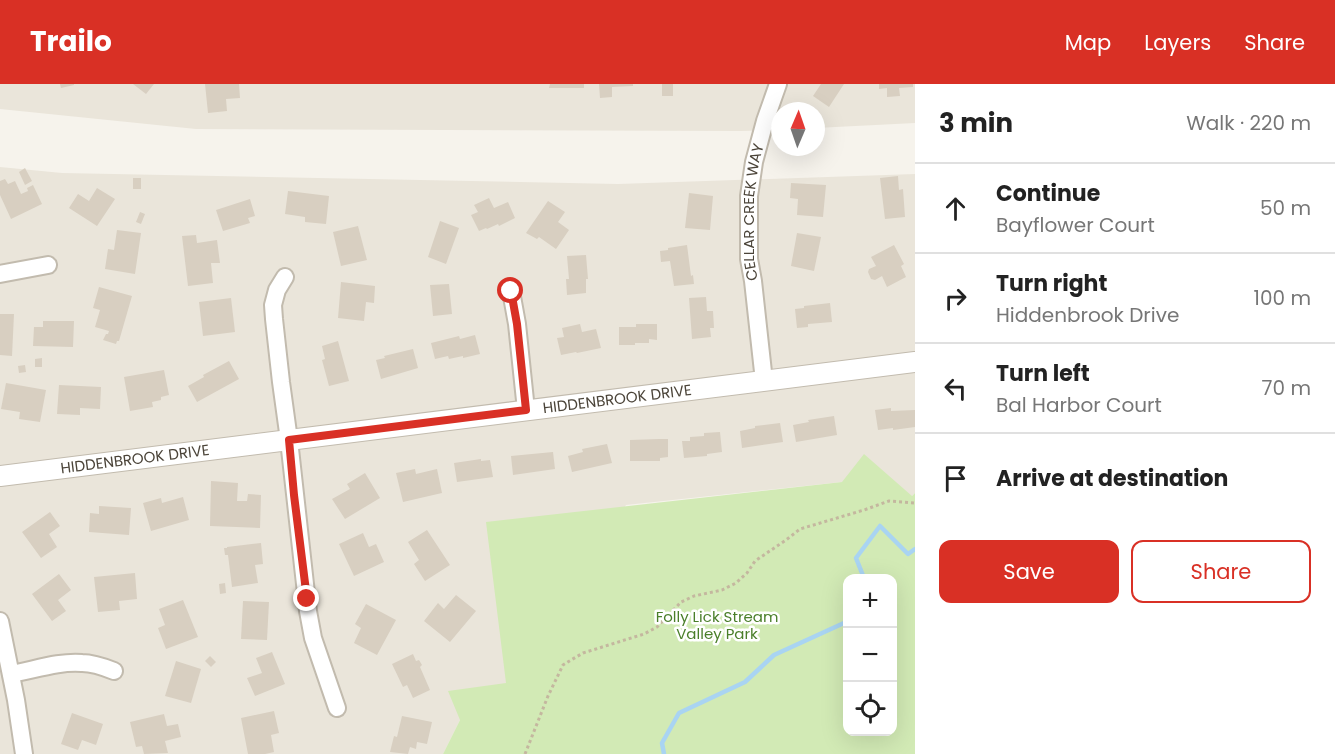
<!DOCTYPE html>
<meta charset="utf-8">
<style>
body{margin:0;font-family:Poppins,sans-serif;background:#f2f2f2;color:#222}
.controls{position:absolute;right:18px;bottom:18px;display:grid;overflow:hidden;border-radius:12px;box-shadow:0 6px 24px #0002}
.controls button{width:54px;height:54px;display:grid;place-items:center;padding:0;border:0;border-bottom:2px solid #e0e0e0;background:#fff;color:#222;font:30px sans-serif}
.compass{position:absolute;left:771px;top:18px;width:54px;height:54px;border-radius:50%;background:#fff;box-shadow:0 6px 24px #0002;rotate:2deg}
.stop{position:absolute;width:18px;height:18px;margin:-14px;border:4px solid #d93025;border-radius:50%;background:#fff}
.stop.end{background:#d93025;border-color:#fff;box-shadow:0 2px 6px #0008}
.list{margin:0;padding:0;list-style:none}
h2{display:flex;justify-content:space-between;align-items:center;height:78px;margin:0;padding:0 24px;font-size:26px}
h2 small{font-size:20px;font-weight:400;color:#767676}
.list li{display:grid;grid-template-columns:39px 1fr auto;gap:18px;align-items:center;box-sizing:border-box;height:90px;padding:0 24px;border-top:2px solid #e0e0e0}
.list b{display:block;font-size:22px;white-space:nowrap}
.list p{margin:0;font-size:20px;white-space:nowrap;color:#767676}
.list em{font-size:20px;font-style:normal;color:#767676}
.actions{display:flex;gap:12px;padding:18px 24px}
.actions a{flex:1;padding:14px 0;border:2px solid #d93025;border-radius:12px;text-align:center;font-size:21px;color:#d93025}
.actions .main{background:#d93025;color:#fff}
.icon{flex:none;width:33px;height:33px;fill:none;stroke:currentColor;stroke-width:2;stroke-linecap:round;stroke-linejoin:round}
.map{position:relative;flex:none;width:915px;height:670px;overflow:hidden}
header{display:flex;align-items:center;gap:36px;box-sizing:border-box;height:84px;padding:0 30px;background:#d93025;color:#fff}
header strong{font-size:28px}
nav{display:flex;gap:33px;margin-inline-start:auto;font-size:21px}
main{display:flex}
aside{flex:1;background:#fff}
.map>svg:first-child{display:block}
</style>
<header>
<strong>Trailo</strong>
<nav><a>Map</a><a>Layers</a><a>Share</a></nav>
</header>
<main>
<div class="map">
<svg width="915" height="670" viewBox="0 0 915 670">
<rect width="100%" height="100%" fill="#f6f3ec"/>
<g fill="#eae5da">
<polygon points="0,0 915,0 915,39 816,44 816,27 780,27 780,46 740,47 196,45 0,25"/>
<polygon points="0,83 62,89 618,100 915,90 915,409 912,412 842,398 626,421 506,600 460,636 443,670 0,670"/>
</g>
<path fill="#d2eab5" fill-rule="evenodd" d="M864,370L912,412L915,409V670H443L460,636L448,607L506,599L486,438L842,398ZM848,494H892V648H848Z"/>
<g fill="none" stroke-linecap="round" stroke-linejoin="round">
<g stroke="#a9d4f2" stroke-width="4.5">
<polyline points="864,494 856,474 880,442 908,470 915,465"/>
<polyline points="664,670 662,659 679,629 745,598 774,571 844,539 848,535"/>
</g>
</g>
<g fill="#d8cfc1">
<polygon points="60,0 74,0 74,1 61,4"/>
<polygon points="133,0 154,0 146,10"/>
<polygon points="205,0 239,0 240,14 226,15 227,27 208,29"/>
<polygon points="550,0 584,0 584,4 549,4"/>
<polygon points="599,0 633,0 633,2 612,3 612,13 600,14"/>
<rect x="662" y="0" width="11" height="12"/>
<polygon points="821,0 844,0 829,23 813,12"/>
<polygon points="879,0 913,0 913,3 899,4 900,12 887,13 887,4 879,5"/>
<polygon points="25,84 32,97 25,101 19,88"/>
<polygon points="898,92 899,106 903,105 905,133 885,135 880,94"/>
<rect x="133" y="94" width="8" height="11"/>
<polygon points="5,95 8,100 15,97 21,110 28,107 27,104 33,101 42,120 11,135 0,111 0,97"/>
<polygon points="791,99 826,101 823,133 797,131 798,115 790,114"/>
<polygon points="97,104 115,115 97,142 69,124 78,110 89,117"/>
<polygon points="288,107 329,112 326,140 305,138 305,133 285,130"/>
<polygon points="689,109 713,112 710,146 685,144"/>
<polygon points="489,114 494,124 508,118 515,134 499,142 498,140 487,145 486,144 479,147 471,131 478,128 474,121"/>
<polygon points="250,115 255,132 248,134 250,139 223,147 216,126"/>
<polygon points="548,117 565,128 558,138 569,146 556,165 539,153 537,155 526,149"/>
<polygon points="140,128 145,130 141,140 136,138"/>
<polygon points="440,137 459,144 446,180 428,173"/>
<polygon points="358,142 367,176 341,182 333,148"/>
<polygon points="117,146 141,149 135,190 105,185 108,165 114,166"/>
<polygon points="797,149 821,153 814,187 791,182"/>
<polygon points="196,151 197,159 217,156 220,179 211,179 213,199 188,202 182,152"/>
<polygon points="687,161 691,192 693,191 694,200 674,202 670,177 661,178 660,167 668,166 668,164"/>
<polygon points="894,161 904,180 901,182 906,193 887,203 882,192 875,196 871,195 868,188 869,185 876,182 871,173"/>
<polygon points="586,171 588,195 586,195 586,209 567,211 566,195 569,195 567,172"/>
<polygon points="341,198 375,202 374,219 366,218 364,237 338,234"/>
<polygon points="449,200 452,230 433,232 430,201"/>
<polygon points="99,203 132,212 119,257 117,257 116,260 103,256 106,250 108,250 109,247 95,243 100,226 93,224"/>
<polygon points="706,213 707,227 713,227 714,244 710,244 711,253 692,255 689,214"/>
<polygon points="231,214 235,248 203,252 199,218"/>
<polygon points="830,219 832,238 808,240 808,243 797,244 795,225 804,224 804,222"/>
<polygon points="0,230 14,230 12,272 0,271"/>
<polygon points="43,237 74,237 73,263 33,262 34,243 43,243"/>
<polygon points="580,240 582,248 596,245 601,264 577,269 576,268 561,271 557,254 564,253 562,244"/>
<polygon points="636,240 657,240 657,256 649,255 649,259 635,259 635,261 619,261 619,243 636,243"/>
<polygon points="475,251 480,270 463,274 463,272 449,275 448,272 435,275 431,259 459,252 460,255"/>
<polygon points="338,257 349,297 329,302 322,276 325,275 322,262"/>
<polygon points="413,265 418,284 381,295 376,276 385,274 384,272"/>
<polygon points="42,274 42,283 35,283 35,275"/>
<polygon points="229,277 239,295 197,318 188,302 204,293 203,291"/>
<polygon points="25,281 26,288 19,289 18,282"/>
<polygon points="164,286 169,311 161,313 161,316 152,318 153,323 130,327 124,293"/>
<polygon points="6,299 46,306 40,338 19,335 20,328 1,325"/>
<polygon points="59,301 101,303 100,325 80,324 80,331 57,330"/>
<polygon points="891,324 891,327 915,326 915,343 893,346 893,344 878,346 875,326"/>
<polygon points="834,332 837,351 796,358 793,341 809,338 808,336"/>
<polygon points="780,339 783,358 742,364 740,347 755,344 755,342"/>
<polygon points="720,348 722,368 707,370 707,372 684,374 682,357 690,357 690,353 704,352 704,349"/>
<polygon points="659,355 668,355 668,373 660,374 660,377 630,377 630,356"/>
<polygon points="607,360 612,379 572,388 568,372 583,368 582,365"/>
<polygon points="553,368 555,385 513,391 511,372"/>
<polygon points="481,375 481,377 490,376 493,393 457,398 454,379"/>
<polygon points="415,385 416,390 437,385 442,409 403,418 396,389"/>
<polygon points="365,389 380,414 345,435 332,415 350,405 347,400"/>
<polygon points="211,397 238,399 237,417 247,417 248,410 261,411 260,444 210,442"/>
<polygon points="183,413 189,436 151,447 143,419 161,414 162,419"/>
<polygon points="99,422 131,424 129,451 89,448 90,429 99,430"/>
<polygon points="50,428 60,442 49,450 57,463 41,474 22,448"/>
<polygon points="427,446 450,481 425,497 414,480 419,476 408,458"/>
<polygon points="363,449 369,463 376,460 384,478 354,492 339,460"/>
<polygon points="261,459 263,480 255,481 258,499 232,503 228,471 225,471 224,464 227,464 227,463"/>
<polygon points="135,489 137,515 119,517 120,526 98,528 94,493"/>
<polygon points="59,490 71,506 58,516 66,527 52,537 32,510"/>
<polygon points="225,499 226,509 220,510 219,500"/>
<polygon points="456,511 476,527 450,558 424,537 438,519 444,525"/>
<polygon points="183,516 198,553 166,565 158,544 165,541 159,525"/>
<polygon points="243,517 269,518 267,556 241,555"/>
<polygon points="366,520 396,536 377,571 354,559 361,544 355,540"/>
<polygon points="272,568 285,600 255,612 247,594 262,589 256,574"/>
<polygon points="413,570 416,577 419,576 422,581 420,583 430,606 413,614 407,601 403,603 392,580"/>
<polygon points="210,572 216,578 211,583 205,577"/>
<polygon points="176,577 201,585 191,619 165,612"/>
<polygon points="274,627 279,649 271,651 274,668 265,670 248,670 241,634"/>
<polygon points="72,629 103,640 96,661 82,656 78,666 61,660"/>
<polygon points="164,630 167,642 178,640 181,653 165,657 168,669 144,670 142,662 136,663 130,638"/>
<polygon points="402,632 432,638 427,660 417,658 416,665 410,663 408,670 390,668 394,652 397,653"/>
</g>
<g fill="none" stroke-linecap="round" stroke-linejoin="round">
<defs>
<g id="minor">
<polyline points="0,190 48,181"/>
<polyline points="285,193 277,206 273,221 274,235 281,298 289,356 308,527 313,554 337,624"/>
<polyline points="511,207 517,240 526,326"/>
<path id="s1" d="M764,297L753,197L749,175V112L754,78L765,37L778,0"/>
<polyline points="0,537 16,616 24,670"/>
<path d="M11,590C34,586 59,577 82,579C93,579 104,583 114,587"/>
</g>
<g id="tertiary">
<path id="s2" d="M0,392L915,278"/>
</g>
</defs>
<use href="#minor" stroke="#c2bbae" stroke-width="20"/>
<use href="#tertiary" stroke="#c2bbae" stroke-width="22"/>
<polyline stroke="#c4b79f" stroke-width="3" stroke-dasharray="3 3" stroke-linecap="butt" points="525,670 548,612 563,581 571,576 583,569 644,550 657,543 681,518 694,512 722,506 736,499 747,489 755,477 786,456 800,445 864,426 889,417 915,419"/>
<use href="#minor" stroke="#fff" stroke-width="16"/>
<use href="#tertiary" stroke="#fff" stroke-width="20"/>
</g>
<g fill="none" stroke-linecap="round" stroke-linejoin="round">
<polyline stroke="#d93025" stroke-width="8" points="307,515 294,411 289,356 526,326 517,240 511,207"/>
</g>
<g text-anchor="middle" stroke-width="5" stroke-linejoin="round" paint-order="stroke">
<g font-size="15" fill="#4b4439" stroke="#fff">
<text dy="5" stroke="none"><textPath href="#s1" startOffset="170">CELLAR CREEK WAY</textPath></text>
<text dy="5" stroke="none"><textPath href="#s2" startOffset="622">HIDDENBROOK DRIVE</textPath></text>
<text dy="5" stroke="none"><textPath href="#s2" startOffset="136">HIDDENBROOK DRIVE</textPath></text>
</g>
<g font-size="15" fill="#4a7f2a" stroke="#fff">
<text x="717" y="538">Folly Lick Stream<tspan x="717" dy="17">Valley Park</tspan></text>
</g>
</g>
</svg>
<div class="controls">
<button>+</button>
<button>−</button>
<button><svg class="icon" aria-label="locate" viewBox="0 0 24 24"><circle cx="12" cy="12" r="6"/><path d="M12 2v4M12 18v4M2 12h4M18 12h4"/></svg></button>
</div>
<svg class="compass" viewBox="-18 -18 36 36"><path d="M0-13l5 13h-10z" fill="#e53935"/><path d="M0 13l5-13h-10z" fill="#767676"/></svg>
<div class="stop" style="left:511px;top:207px"></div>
<div class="stop end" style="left:307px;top:515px"></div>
</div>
<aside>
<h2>3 min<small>Walk · 220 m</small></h2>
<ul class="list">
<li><svg class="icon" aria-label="ahead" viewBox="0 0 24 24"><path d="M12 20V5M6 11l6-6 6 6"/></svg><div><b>Continue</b><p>Bayflower Court</p></div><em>50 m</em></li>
<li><svg class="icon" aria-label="right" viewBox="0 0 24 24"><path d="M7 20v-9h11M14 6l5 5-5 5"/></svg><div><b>Turn right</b><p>Hiddenbrook Drive</p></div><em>100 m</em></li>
<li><svg class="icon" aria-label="left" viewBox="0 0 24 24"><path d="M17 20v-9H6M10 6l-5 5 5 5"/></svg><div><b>Turn left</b><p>Bal Harbor Court</p></div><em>70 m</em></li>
<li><svg class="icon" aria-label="arrive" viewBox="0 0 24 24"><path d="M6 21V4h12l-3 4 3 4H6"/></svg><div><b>Arrive at destination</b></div></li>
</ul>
<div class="actions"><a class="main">Save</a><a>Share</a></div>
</aside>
</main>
